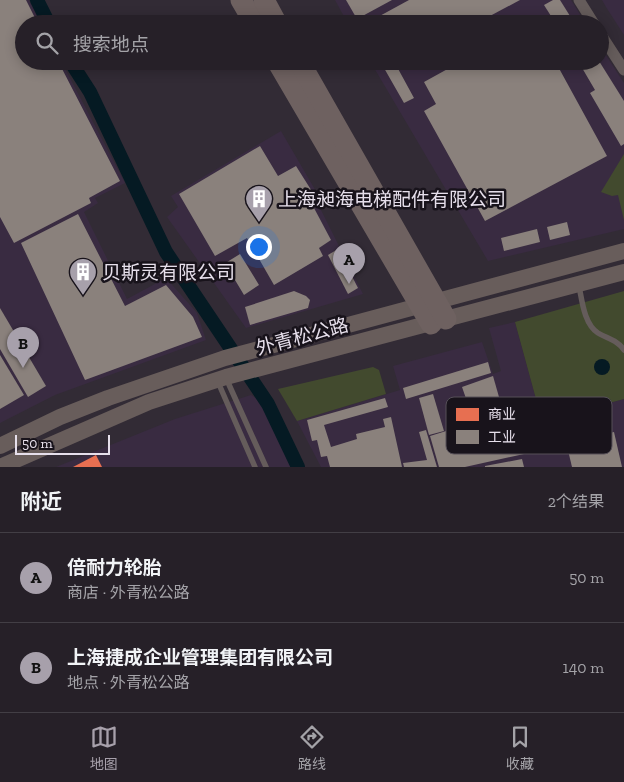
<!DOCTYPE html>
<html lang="zh">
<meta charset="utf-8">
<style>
body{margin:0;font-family:"Zilla Slab","Noto Sans SC",serif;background:#2e2830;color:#f1f3f6}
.scale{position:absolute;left:15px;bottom:12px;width:95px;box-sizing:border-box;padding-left:5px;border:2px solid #e6dfeb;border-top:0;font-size:14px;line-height:18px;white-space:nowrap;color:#e6dfeb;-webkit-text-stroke:4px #18131b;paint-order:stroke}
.you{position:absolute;left:258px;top:246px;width:18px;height:18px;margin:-12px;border:4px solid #fff;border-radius:50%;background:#1a73e8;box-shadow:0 0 0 8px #1a73e833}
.badge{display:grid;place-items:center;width:32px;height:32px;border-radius:50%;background:#a7a0ab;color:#111;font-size:16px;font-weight:700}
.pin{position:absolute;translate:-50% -41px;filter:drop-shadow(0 1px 2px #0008)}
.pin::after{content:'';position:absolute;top:26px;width:18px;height:15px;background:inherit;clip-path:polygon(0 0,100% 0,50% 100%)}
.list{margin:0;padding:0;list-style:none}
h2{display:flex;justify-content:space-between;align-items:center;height:65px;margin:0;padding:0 20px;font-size:21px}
h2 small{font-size:16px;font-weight:400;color:#a4a3a8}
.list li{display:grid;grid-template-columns:32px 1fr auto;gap:15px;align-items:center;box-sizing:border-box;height:90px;padding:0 20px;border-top:1px solid #423e45}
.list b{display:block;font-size:19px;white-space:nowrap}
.list p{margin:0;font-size:16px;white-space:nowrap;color:#a4a3a8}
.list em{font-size:16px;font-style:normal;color:#a4a3a8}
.icon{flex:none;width:28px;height:28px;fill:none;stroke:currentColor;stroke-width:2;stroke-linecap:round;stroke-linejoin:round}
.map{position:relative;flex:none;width:624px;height:467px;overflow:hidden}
.search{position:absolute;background:#262028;box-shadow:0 2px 12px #0003;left:15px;right:15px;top:15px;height:55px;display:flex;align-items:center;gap:12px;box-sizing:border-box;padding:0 18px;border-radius:28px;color:#a4a3a8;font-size:19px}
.sheet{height:245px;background:#262028}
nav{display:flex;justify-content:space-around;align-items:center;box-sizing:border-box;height:70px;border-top:1px solid #423e45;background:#262028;font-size:14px;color:#a4a3a8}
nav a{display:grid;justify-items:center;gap:2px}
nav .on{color:#a7a0ab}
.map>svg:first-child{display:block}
</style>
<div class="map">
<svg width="624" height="467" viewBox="0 0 624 467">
<rect width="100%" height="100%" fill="#322b35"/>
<g fill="#392b41">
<polygon points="0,0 29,0 41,24 24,24 24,61 61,61 125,183 95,198 98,203 84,212 127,299 166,278 197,313 206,340 55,395 0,423"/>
<polygon points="335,0 571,0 586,24 348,24"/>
<polygon points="602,0 624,0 624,35 606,7"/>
<polygon points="600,46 624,83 624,229 488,261 370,61 600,61"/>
<polygon points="281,131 324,205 320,208 363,294 246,328 167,217 178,207 171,196"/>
<polygon points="515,322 542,421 624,399 624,467 321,467 297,421 400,390 393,366 482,342 493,374 501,371 489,328"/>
<polygon points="251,395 259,400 264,408 291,467 56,467 175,419"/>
</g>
<g fill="#424a2e">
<polygon points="624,154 624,220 618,195 612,196 601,192"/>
<polygon points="624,291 624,399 542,421 515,322"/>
<polygon points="373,367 379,370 386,394 297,421 278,389"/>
</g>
<circle fill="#051a23" cx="602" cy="367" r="8"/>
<polygon fill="#e76f51" points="96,455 102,467 73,467"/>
<g fill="#8a817c">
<polygon points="0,0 26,0 38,24 24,24 24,61 58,61 120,181 89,198 91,203 14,243 0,217"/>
<polygon points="346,0 392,0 357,19"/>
<polygon points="409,0 520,0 475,24 365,24"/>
<polygon points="553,0 560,0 575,24 556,24 544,5"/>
<polygon points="380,61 403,61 396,65 414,98 404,103"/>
<polygon points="462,61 555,61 607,156 485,221 424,111 436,104 424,82"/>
<polygon points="578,61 599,61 624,101 624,144 621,146 590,93 595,90"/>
<polygon points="260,146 278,176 296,166 320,204 314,208 331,240 319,248 323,256 274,285 247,238 215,256 179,194"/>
<polygon points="78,214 125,306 166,285 193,317 202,337 85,380 21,243"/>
<polygon points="567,222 570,235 550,240 547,227"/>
<polygon points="537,229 540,242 504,251 501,238"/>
<polygon points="338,249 358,288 348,294 328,255"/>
<polygon points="240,254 259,285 244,295 232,275 226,279 219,267"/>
<polygon points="294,291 306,296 310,300 308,308 250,325 245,307"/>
<polygon points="0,308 46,386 28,397 0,349"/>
<polygon points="0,355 24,395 0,409"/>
<polygon points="488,362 491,373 406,399 403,388"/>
<polygon points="493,376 501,404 470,410 462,387"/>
<polygon points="433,394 444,431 429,435 419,398"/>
<polygon points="385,398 388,407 324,425 331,447 357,439 356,434 385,427 383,419 391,417 402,467 330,467 327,456 321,457 317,440 312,441 307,420"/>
<polygon points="511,411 524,454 465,467 439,467 430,436"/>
<polygon points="426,430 437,467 404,467 403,463 427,460 419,432"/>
<polygon points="614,432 622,467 572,467 566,442"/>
<polygon points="522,459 524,467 485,467 485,466"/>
</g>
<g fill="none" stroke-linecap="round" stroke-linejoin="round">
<g stroke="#051a23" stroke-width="14">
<polyline points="37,0 49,24"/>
<polyline points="70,61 90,92 166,252 268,404 298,467"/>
</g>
<g stroke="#655c5b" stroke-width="5.5">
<path d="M579,286C582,300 584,324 598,333C608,339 617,340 624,350"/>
<polyline points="226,378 266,467"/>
<polyline points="218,382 255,467"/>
</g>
<g stroke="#655c5b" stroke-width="11">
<polyline points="579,0 594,24"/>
<polyline points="600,33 624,70"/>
</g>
<g stroke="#685d5b" stroke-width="16">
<polyline points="0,446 60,417 108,398 225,358 624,251"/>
<polyline points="0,467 149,402 226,377 624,272"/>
</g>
<g stroke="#6e6160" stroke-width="21">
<polyline points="241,0 255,24"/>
<polyline points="264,0 277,24"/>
<polyline points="277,61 431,324"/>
<polyline points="299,61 446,319"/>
</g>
</g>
<defs>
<symbol id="building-pin" viewBox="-11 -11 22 30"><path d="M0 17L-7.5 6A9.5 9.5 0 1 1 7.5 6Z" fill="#a7a0ab" stroke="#18131b"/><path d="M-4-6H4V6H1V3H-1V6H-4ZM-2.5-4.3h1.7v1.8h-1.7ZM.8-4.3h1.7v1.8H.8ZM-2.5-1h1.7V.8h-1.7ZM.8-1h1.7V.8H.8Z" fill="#fff"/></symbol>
</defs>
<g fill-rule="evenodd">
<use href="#building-pin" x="243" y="183" width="32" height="43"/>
<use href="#building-pin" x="67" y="256" width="32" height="43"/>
</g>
<g text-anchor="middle" stroke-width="5" stroke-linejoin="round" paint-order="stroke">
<g font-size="19" fill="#e6dfeb" stroke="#18131b" text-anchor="start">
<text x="278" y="206">上海昶海电梯配件有限公司</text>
<text x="102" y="279">贝斯灵有限公司</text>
</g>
<g font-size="19" fill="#e6dfeb" stroke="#18131b">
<text transform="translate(302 336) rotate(-15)" y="7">外青松公路</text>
</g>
</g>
<rect x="446" y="397" width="166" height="57" rx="8" fill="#18131b" stroke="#565059" stroke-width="1"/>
<rect x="456" y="408" width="23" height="13" fill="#e76f51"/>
<rect x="456" y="430" width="23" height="14" fill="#8a817c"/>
<g font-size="14" fill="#e6dfeb">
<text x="488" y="419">商业</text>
<text x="488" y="442">工业</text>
</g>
</svg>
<div class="scale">50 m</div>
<div class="you"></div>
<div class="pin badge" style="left:349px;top:284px">A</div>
<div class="pin badge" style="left:23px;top:368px">B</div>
<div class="search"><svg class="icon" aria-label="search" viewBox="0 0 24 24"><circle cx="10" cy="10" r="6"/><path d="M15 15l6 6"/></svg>搜索地点</div>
</div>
<section class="sheet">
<h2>附近<small>2个结果</small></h2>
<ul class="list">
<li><span class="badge">A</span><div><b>倍耐力轮胎</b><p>商店 · 外青松公路</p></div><em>50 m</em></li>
<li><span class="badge">B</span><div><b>上海捷成企业管理集团有限公司</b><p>地点 · 外青松公路</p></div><em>140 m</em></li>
</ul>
</section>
<nav>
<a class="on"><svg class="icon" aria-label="map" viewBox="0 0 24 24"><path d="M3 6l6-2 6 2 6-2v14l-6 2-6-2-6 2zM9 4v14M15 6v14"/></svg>地图</a>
<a><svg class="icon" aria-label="directions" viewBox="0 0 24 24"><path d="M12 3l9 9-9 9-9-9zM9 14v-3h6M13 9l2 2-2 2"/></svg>路线</a>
<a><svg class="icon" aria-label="saved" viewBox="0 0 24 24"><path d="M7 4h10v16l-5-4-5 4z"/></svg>收藏</a>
</nav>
